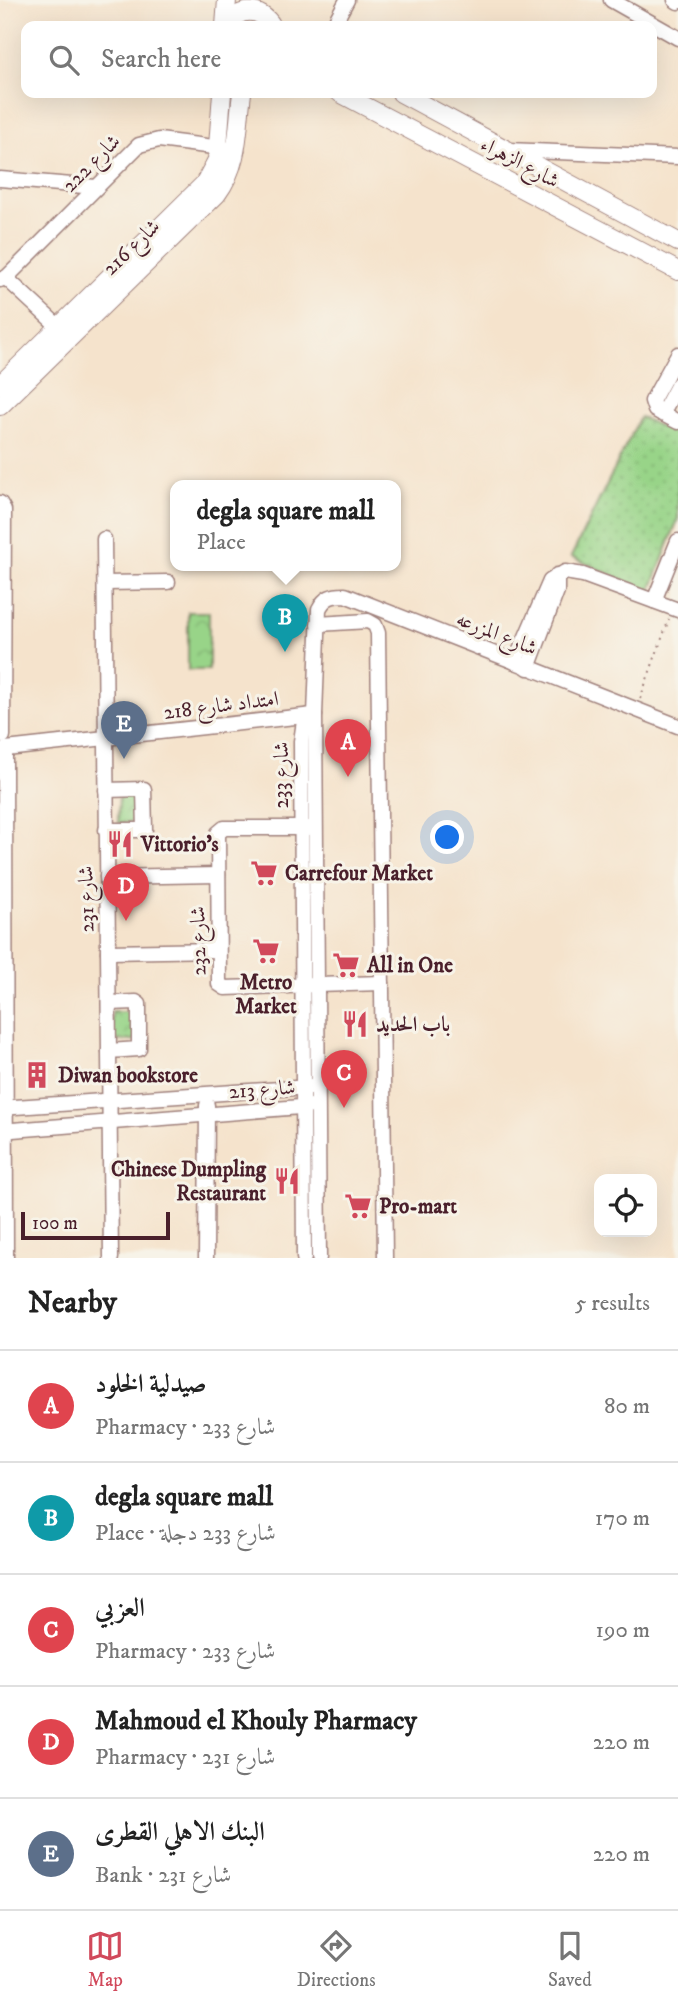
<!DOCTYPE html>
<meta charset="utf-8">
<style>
body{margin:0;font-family:"IM FELL DW Pica",Amiri,serif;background:#f2f2f2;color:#222}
.controls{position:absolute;right:21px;bottom:21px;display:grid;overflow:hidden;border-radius:14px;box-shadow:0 7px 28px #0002}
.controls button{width:63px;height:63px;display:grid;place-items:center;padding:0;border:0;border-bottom:2px solid #e0e0e0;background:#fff;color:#222;font:35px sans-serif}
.scale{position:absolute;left:21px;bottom:18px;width:149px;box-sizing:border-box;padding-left:7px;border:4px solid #4a1f2b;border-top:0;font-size:19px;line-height:24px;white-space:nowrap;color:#4a1f2b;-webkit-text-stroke:5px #f7f3e8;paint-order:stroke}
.you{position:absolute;left:448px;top:838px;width:24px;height:24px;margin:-18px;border:5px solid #fff;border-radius:50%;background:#1a73e8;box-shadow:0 0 0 10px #1a73e833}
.badge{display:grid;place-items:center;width:46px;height:46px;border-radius:50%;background:#d1495b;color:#fff;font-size:23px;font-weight:700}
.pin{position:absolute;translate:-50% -58px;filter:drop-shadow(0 2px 4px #0008)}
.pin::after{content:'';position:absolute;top:37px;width:24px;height:21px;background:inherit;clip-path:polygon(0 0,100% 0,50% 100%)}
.popup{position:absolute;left:170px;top:480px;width:231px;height:91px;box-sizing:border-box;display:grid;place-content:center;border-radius:14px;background:#fff;filter:drop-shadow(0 2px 5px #0005);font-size:23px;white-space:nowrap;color:#767676}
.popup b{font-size:26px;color:#222}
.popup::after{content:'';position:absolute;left:50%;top:100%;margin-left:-14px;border:14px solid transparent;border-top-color:#fff}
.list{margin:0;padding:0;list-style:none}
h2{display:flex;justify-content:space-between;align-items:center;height:91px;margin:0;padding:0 28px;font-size:30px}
h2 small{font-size:23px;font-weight:400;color:#767676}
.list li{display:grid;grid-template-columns:46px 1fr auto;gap:21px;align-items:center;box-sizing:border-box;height:112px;padding:0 28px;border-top:2px solid #e0e0e0}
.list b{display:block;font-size:26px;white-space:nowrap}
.list p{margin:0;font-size:23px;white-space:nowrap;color:#767676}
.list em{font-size:23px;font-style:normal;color:#767676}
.icon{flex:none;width:38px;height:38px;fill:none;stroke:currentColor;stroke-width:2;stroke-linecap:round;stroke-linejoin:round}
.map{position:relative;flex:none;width:678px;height:1258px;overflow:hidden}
.search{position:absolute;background:#fff;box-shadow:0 7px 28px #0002;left:21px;right:21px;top:21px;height:77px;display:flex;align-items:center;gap:18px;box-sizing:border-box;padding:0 24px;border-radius:14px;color:#767676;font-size:26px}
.sheet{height:651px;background:#fff}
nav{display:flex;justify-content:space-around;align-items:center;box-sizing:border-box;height:98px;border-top:2px solid #e0e0e0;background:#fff;font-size:19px;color:#767676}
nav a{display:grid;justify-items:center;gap:4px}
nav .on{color:#d1495b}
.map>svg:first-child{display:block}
</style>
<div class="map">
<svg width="678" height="1258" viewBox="0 0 678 1258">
<defs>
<pattern id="park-crowns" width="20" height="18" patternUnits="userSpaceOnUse" patternTransform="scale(1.75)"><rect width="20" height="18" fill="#98d488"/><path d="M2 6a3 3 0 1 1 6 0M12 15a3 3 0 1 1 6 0" fill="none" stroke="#84b676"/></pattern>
<pattern id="garden-dots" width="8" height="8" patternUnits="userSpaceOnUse" patternTransform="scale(1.75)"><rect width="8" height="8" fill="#98d488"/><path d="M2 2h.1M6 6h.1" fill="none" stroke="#84b676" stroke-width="1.8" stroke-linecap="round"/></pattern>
</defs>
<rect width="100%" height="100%" fill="#f7f3e8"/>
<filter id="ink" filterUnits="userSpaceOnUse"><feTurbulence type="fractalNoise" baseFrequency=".0143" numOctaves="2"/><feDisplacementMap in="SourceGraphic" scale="14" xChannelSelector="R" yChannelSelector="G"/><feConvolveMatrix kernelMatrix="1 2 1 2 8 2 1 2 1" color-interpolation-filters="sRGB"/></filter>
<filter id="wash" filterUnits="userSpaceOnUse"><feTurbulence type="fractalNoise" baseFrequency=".00686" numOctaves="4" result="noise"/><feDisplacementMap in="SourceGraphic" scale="28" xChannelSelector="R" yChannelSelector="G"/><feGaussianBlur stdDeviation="1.57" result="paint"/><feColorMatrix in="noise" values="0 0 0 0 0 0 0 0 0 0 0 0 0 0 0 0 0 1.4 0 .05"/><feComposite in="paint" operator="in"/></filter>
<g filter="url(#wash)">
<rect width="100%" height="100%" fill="#f5e3cc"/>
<g fill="url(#park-crowns)" stroke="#717a5a" stroke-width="2">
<rect x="188" y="612" width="21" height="58"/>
<polygon points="119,794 142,794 142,822 118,823"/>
<polygon points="112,1012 136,1012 136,1040 112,1041"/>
</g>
<polygon fill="url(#garden-dots)" stroke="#717a5a" stroke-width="2" points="640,417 678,435 678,519 650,592 571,557"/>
</g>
<g filter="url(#ink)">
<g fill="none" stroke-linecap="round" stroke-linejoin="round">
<defs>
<g id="minor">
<polyline points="611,0 678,38"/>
<polyline points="675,0 678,2"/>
<polyline points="333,26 347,0"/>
<polyline points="508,150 678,157"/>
<polyline points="0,179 96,187"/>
<polyline points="6,278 60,328"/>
<polyline points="0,280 7,277 139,145 159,140 237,150"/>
<polyline points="678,354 652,401 655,410 678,422"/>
<polyline points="662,414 678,384"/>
<polyline points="0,503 4,510 3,736"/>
<polyline points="104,539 111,1258"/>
<polyline points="105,583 168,582"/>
<polyline points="654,601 678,541"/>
<polyline points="318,624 368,621 375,625 378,633 385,1258"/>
<polyline points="515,662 550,581 565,572 583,575 678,610"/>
<polyline points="528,668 557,591 557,575"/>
<polyline points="6,749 313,715"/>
<polyline points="5,753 6,1258"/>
<polyline points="106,790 144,789 145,830 106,830"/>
<polyline points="308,828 224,828 218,833 219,984 225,988 382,983"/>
<polyline points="107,877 218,875"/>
<polyline points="108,952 218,950"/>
<polyline points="109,1003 136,1002 139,1004 139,1049 109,1051"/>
<polyline points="0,1108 310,1087"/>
<polyline points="0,1131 313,1106"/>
<polyline points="206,1258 207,1105"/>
<polyline points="304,1258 301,741 304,721 315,715"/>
<path d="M319,1258L315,715L319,609C325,597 332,595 345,595L678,726"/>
</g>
<g id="major">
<polyline points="225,26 227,0"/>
<path d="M227,26C238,7 261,7 272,26"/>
<polyline points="340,93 678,271"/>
<polyline points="401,93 678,242"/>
<polyline points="0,385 204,184 217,160 222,93"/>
<path d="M0,406L217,194C240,163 237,129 242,93"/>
</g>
</defs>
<use href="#minor" stroke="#a0817c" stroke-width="17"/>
<use href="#major" stroke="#a0817c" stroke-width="20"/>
<polyline stroke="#a0817c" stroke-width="2" stroke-dasharray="2 5" stroke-linecap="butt" points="640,699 669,619"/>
<use href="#minor" stroke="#fff" stroke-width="14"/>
<use href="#major" stroke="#fff" stroke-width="18"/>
</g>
</g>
<defs>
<symbol id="restaurant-bare" viewBox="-9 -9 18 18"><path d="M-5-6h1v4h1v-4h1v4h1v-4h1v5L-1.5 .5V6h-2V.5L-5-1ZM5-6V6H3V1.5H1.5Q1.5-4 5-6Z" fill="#d1495b" stroke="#f7f3e8" stroke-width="2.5" paint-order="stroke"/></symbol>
<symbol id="supermarket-bare" viewBox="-9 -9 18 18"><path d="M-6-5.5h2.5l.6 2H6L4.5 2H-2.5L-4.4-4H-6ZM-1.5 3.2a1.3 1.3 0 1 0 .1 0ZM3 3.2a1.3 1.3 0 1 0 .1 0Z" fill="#d1495b" stroke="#f7f3e8" stroke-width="2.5" paint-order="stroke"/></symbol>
<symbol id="building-bare" viewBox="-9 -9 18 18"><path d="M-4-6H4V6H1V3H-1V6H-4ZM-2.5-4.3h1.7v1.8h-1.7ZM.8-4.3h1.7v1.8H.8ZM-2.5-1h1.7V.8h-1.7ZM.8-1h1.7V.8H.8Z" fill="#d1495b" stroke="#f7f3e8" stroke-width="2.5" paint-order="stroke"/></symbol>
</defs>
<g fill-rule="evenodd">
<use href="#restaurant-bare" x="101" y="825" width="38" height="38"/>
<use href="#supermarket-bare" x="245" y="854" width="38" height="38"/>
<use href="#supermarket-bare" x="247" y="932" width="38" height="38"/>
<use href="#supermarket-bare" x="327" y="946" width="38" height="38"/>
<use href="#restaurant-bare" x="336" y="1005" width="38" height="38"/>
<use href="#building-bare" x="18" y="1056" width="38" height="38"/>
<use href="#restaurant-bare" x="268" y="1162" width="38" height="38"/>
<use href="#supermarket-bare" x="339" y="1187" width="38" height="38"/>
</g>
<g text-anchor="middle" stroke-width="6" stroke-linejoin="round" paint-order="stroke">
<g font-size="21" fill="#4a1f2b" stroke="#f7f3e8">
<text transform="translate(520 162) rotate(28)" y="7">شارع الزهراء</text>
<text transform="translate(91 163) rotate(-45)" y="7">شارع 222</text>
<text transform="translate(131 247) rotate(-44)" y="7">شارع 216</text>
<text transform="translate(497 633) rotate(22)" y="7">شارع المزرعه</text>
<text transform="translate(221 705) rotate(-7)" y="7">امتداد شارع 218</text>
<text transform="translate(281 775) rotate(-90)" y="7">شارع 233</text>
<text transform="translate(86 899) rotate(-91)" y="7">شارع 231</text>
<text transform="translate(198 941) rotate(-91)" y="7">شارع 232</text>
<text transform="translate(262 1089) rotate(-4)" y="7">شارع 213</text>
</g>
<g font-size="21" font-weight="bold" fill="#4a1f2b" stroke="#f7f3e8" text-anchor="start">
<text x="141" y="851">Vittorio's</text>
<text x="285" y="880">Carrefour Market</text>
<text x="367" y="972">All in One</text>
<text x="266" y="989" text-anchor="middle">Metro<tspan x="266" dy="24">Market</tspan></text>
<text x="376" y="1031">باب الحديد</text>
<text x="58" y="1082">Diwan bookstore</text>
<text x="266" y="1176" text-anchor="end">Chinese Dumpling<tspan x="266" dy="24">Restaurant</tspan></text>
<text x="379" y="1213">Pro-mart</text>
</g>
</g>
</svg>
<div class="controls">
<button><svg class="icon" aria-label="locate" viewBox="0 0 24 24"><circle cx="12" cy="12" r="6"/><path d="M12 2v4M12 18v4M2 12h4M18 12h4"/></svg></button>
</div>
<div class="scale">100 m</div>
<div class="you"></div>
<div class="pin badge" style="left:348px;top:777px;background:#e0444e">A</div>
<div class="pin badge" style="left:285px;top:652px;background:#0f9aa8">B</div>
<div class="popup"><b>degla square mall</b>Place</div>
<div class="pin badge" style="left:344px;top:1108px;background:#e0444e">C</div>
<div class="pin badge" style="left:126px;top:921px;background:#e0444e">D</div>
<div class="pin badge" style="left:124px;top:759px;background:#5c6f8a">E</div>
<div class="search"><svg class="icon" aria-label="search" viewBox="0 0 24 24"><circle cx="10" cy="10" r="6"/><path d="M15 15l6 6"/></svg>Search here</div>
</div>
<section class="sheet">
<h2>Nearby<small>5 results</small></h2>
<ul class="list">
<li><span class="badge" style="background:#e0444e">A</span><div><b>صيدلية الخلود</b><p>Pharmacy · شارع 233</p></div><em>80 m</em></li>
<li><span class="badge" style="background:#0f9aa8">B</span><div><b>degla square mall</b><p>Place · شارع 233 دجلة</p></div><em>170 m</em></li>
<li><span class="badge" style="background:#e0444e">C</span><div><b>العزبي</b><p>Pharmacy · شارع 233</p></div><em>190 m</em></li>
<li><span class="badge" style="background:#e0444e">D</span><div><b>Mahmoud el Khouly Pharmacy</b><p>Pharmacy · شارع 231</p></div><em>220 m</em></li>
<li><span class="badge" style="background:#5c6f8a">E</span><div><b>البنك الاهلي القطرى</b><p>Bank · شارع 231</p></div><em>220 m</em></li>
</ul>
</section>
<nav>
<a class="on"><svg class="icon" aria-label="map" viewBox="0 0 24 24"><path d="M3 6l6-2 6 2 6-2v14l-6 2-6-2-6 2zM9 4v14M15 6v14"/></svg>Map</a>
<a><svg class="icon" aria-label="directions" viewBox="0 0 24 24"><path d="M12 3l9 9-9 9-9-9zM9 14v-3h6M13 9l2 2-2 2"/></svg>Directions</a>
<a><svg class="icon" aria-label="saved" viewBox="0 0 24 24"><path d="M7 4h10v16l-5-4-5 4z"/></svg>Saved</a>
</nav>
